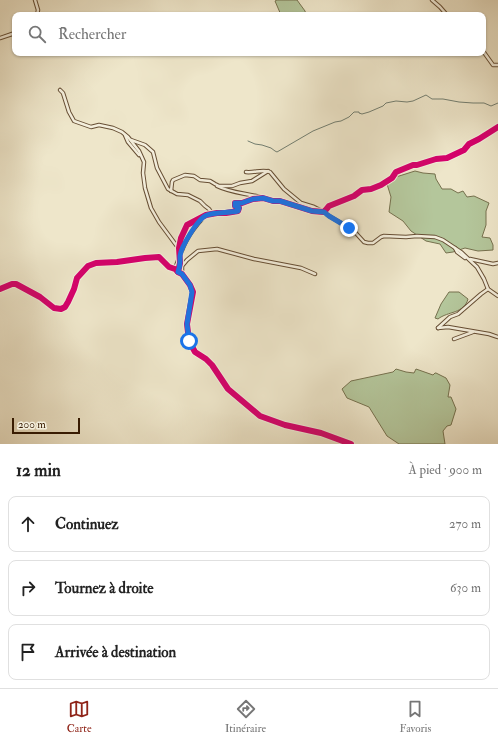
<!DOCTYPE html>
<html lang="fr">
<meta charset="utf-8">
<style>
body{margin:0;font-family:"IM FELL Double Pica",serif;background:#f6f6f6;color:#222}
.scale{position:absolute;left:12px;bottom:10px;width:68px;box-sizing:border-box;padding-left:4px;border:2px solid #391c02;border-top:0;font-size:11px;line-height:14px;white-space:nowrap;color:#391c02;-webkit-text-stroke:3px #f4efdd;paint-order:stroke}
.stop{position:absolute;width:12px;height:12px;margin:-9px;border:3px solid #1a73e8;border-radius:50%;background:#fff}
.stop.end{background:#1a73e8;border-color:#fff;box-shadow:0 1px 4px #0008}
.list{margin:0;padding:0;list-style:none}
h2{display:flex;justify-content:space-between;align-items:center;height:52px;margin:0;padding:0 16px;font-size:17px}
h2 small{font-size:13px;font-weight:400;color:#767676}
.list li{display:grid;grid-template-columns:26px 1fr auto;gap:12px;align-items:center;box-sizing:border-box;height:56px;margin:0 8px 8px;padding:0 8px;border:1px solid #e0e0e0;border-radius:8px}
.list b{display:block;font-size:15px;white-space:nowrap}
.list em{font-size:13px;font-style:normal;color:#767676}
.icon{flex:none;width:22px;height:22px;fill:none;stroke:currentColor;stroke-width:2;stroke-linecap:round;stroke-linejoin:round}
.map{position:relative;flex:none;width:498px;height:444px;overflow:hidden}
.search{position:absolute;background:#fff;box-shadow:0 1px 3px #0004;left:12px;right:12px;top:12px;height:44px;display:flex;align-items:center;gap:10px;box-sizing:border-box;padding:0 14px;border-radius:8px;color:#767676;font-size:15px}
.sheet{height:244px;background:#fff}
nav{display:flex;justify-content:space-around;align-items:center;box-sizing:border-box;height:56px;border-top:1px solid #e0e0e0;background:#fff;font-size:11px;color:#767676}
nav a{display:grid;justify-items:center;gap:2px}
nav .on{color:#8f2418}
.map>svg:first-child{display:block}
</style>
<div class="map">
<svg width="498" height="444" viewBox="0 0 498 444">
<rect width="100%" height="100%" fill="#eee6ca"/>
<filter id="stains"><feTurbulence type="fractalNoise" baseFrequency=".005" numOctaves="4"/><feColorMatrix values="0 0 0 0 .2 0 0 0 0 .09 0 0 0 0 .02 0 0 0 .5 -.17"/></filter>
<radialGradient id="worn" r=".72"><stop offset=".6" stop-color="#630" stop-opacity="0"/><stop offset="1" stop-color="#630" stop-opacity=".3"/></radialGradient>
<g fill="#b4c69b" stroke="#76714e">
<polygon points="277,0 297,0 305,11 306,15 281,15 275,1"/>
<polygon points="415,171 423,173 435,174 436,179 442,189 451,189 458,193 463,191 467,197 474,196 489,203 486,211 486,225 482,237 490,238 493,245 493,250 478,251 465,248 453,252 446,253 440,244 426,241 411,231 403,221 389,212 391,197 387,184 396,177"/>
<path d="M449,292H459L468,299C464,314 448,311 438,319L435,318L441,304Z"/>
<polygon points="396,369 406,372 414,373 416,369 433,375 435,373 436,373 446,378 450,385 448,397 451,397 456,409 451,425 447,426 443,431 445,444 399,444 387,436 369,407 347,398 342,389 351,381 393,372"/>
</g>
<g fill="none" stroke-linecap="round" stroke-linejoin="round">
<polyline stroke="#737e70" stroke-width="1" points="248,141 255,144 262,145 271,148 275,151 277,152 313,131 335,122 341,121 349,117 354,112 359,112 359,113 362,114 369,112 383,106 386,103 396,101 407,102 413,101 426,95 432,99 443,99 459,102 473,103 484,103 491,106 498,103"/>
<defs>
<g id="street">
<polyline points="35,0 38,10 37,15"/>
<polyline points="432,0 440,7 447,15"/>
<polyline points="0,38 15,33"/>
<polyline points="483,51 493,65 498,65"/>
<polyline points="60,90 63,93 69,112 74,121 91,127 99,125 113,128 122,132 128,137 139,151 144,162 143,173 145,188 151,208 159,222 179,249"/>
<polyline points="125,135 128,142 139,155"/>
<polyline points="131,140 145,145 153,152 157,168 168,189 177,194 188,195 200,201 205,206 209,209 213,215"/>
<path d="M246,172C254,173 263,169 270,172L284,189L301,203L314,207L324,212L329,216L353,230L364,242L368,243H373L381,237L384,236L406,237L417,236L435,237L443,240L461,252L477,267L484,279L488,289L498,296"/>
<path d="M217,186C231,193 246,193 260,197"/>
<polyline points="171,191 172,182 173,180 185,175 194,176 200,180 210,181 215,184 219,186 232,186 240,183 252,181 268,171"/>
<polyline points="455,248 457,252 465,258"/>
<polyline points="470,259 493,264 498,263"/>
<path d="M175,269C183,246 187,235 204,217"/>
<polyline points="182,274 182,266 187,260 198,251 217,249 254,259 301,268 315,274"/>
<polyline points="0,289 12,284 16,284 40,297 54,308 61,309 65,307 68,302 74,289 77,278 88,266 96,263 117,262 145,258 159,257 169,267 175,269 178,272"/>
<polyline points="438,328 450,317 458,314 481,294 488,289"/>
<polyline points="438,328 448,327 489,334 498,337"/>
<polyline points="454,339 473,332"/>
<polyline points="351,444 321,433 285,425 260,416 228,389 212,365 206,359 195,352 189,341 187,324 193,292 190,285 182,274 178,272 180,263 179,248 181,238 187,225 206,215 217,213 226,213 238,211 239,208 235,206 235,203 242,203 253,199 263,198 273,201 280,201 312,211 324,212 329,206 354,196 362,190 371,189 381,185 392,178 396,172 413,165 417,165 436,159 447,158 464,150 469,144 479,139 498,127"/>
</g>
</defs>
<use href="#street" stroke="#664e34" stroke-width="4.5"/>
<use href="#street" stroke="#f4efdd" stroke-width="2.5"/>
<defs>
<g id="cycleway">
<polyline points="0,289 12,284 16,284 40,297 54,308 61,309 65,307 68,302 74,289 77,278 88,266 96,263 117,262 145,258 159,257 169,267 175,269 178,272"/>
<polyline points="351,444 321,433 285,425 260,416 228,389 212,365 206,359 195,352 189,341 187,324 193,292 190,285 182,274 178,272 180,263 179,248 181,238 187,225 206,215 217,213 226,213 238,211 239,208 235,206 235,203 242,203 253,199 263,198 273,201 280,201 312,211 324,212 329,206 354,196 362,190 371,189 381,185 392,178 396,172 413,165 417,165 436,159 447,158 464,150 469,144 479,139 498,127"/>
</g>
</defs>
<use href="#cycleway" stroke="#f4efdd" stroke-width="8"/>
<use href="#cycleway" stroke="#d6006c" stroke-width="6"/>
</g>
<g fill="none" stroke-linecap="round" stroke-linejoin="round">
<path stroke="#1a73e8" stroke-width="5" d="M189,341L187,324L192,292L190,285L182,274L178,272C179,269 180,265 180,262C180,260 180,258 180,256C181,247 198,218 207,215C216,212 228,213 238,211L239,208L235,206V203H242L253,199L263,198L273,201H280L312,211L324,212L329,216L349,228"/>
</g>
<rect width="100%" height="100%" filter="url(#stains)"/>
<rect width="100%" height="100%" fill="url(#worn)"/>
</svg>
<div class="scale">200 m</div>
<div class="stop" style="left:189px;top:341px"></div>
<div class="stop end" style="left:349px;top:228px"></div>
<div class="search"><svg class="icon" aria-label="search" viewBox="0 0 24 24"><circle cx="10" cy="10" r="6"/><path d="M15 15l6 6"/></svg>Rechercher</div>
</div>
<section class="sheet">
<h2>12 min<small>À pied · 900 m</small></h2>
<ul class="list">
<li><svg class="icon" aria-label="ahead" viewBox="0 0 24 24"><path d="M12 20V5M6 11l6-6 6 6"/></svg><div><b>Continuez</b></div><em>270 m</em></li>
<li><svg class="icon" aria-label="right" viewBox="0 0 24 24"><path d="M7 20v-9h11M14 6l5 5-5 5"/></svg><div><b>Tournez à droite</b></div><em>630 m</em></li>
<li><svg class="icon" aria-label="arrive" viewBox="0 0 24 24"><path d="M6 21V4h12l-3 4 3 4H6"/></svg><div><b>Arrivée à destination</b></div></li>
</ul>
</section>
<nav>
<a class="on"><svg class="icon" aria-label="map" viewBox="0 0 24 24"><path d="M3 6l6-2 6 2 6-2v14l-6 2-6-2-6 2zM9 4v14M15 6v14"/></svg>Carte</a>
<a><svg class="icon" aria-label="directions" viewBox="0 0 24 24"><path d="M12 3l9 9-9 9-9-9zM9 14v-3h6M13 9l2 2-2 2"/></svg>Itinéraire</a>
<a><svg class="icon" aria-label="saved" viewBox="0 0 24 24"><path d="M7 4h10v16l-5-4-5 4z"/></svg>Favoris</a>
</nav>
